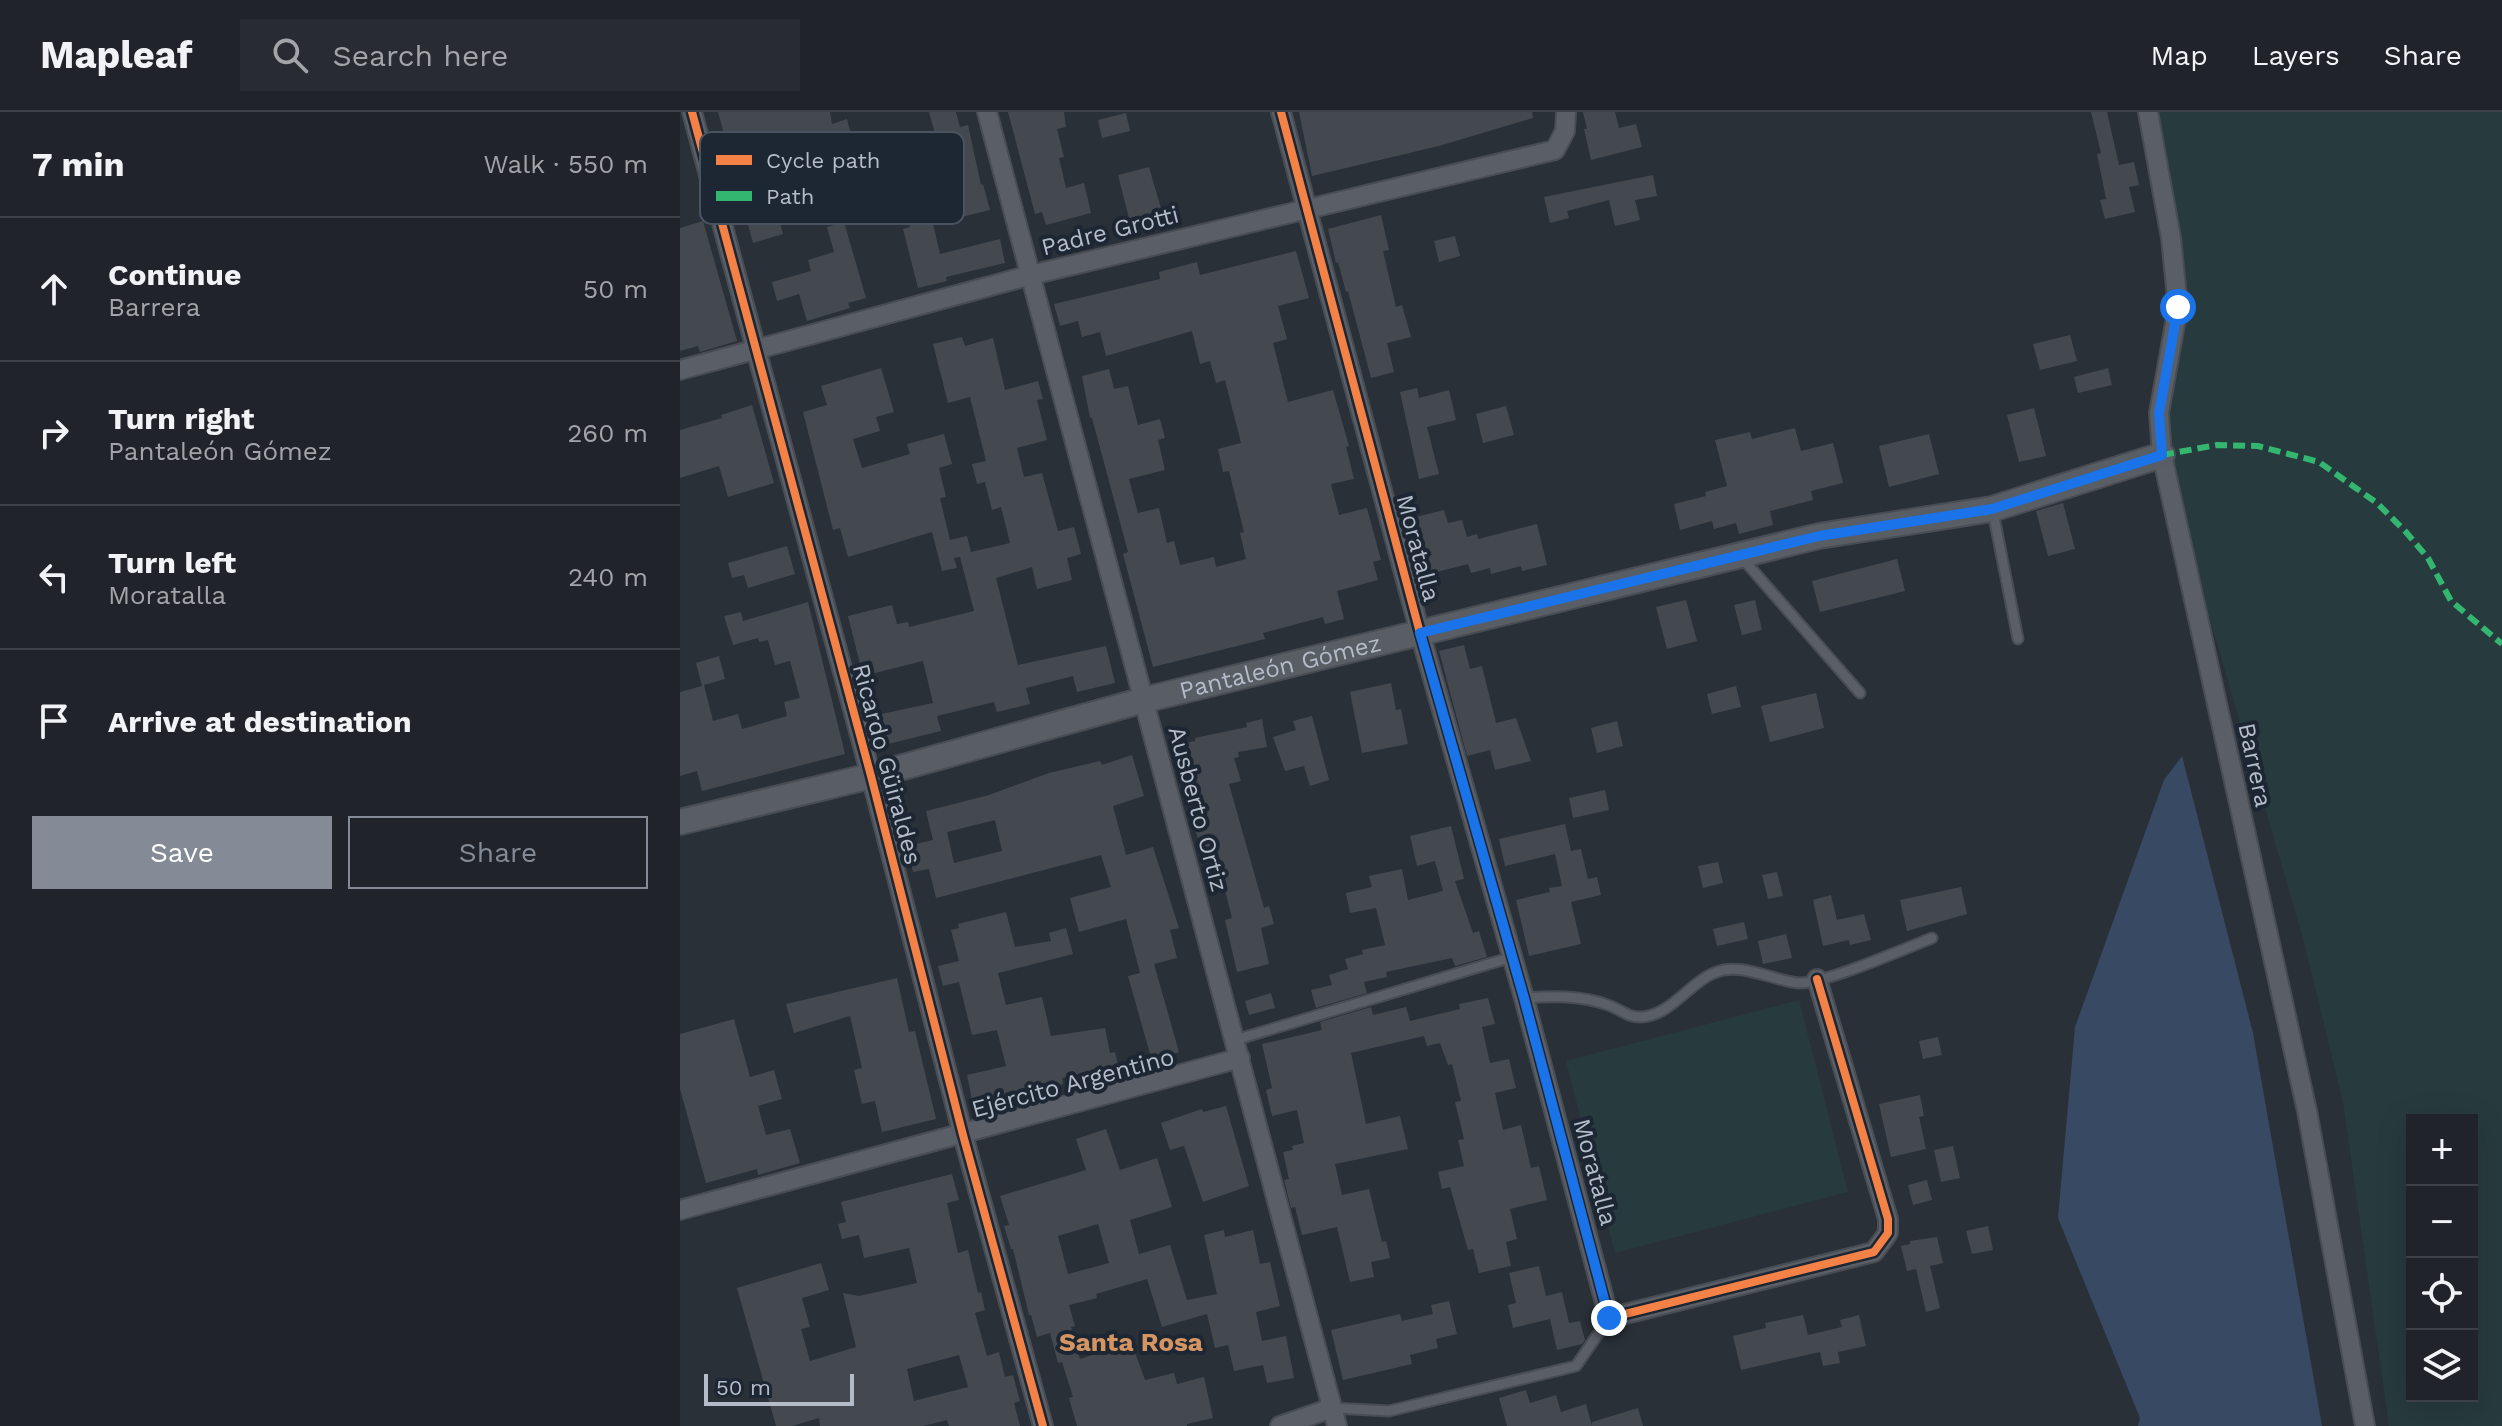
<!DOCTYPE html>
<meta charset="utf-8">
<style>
body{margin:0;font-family:"Work Sans",sans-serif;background:#282c32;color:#f1f3f6}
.controls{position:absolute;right:24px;bottom:24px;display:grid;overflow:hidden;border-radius:0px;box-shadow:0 8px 32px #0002}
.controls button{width:72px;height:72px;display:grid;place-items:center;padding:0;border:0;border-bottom:2px solid #3d4147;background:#20242a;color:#f1f3f6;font:40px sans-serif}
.scale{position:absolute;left:24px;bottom:20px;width:150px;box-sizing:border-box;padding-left:8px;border:4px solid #b4bcc9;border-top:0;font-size:22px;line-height:28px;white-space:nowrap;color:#b4bcc9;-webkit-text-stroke:6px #1d2633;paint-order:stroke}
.stop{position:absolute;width:24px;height:24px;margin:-18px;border:6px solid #1a73e8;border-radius:50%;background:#fff}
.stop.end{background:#1a73e8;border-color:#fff;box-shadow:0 2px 8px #0008}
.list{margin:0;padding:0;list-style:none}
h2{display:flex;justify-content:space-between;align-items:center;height:104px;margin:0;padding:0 32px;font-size:34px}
h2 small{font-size:26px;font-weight:400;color:#a2a4a8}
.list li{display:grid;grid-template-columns:52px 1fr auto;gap:24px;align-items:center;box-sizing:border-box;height:144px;padding:0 32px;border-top:2px solid #3d4147}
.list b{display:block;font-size:30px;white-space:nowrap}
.list p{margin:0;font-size:26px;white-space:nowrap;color:#a2a4a8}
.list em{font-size:26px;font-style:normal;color:#a2a4a8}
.actions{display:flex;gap:16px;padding:24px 32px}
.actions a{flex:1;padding:18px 0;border:2px solid #848b96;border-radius:0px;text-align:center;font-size:28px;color:#848b96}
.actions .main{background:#848b96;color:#fff}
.icon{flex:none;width:44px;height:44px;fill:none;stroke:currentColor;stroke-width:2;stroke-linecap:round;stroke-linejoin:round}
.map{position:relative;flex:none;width:1822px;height:1314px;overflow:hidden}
header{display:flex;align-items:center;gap:48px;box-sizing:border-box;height:112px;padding:0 40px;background:#20242a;border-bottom:2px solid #3d4147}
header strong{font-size:38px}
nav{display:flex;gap:44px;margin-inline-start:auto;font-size:28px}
.search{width:560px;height:72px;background:#282c32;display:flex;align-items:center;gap:20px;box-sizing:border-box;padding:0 28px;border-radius:0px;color:#a2a4a8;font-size:30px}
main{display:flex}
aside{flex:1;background:#20242a}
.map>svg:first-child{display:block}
</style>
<header>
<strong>Mapleaf</strong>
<div class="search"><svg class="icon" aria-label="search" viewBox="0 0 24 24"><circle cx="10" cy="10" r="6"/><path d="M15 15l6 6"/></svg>Search here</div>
<nav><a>Map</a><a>Layers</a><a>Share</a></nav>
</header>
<main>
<aside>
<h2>7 min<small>Walk · 550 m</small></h2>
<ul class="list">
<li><svg class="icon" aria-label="ahead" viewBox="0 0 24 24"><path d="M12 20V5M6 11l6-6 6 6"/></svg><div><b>Continue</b><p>Barrera</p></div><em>50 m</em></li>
<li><svg class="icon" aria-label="right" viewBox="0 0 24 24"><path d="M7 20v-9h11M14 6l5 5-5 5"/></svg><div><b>Turn right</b><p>Pantaleón Gómez</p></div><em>260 m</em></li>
<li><svg class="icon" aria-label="left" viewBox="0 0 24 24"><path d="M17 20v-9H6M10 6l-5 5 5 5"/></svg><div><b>Turn left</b><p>Moratalla</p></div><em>240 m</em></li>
<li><svg class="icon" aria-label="arrive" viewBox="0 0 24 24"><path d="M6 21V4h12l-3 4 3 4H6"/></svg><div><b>Arrive at destination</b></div></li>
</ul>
<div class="actions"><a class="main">Save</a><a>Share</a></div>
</aside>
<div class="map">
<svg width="1822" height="1314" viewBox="0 0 1822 1314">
<rect width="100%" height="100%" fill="#2a3038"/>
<g fill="#273a3e" fill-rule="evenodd">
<path d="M1468,0H1822V1314H1709L1663,990L1623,826L1482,343L1498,195ZM1732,1008H1792V1284H1732Z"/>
<polygon points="1119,888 1168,1080 935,1141 886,949"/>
</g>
<polygon fill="#384963" points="1502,644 1573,921 1642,1314 1458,1314 1460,1306 1378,1106 1395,915 1484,668"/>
<g fill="#444950" fill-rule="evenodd">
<polygon points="38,0 150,0 152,12 167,7 175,38 87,64 103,122 73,131"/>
<polygon points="249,0 276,0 280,15 288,13 301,73 303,72 310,98 253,112 260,142 320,127 325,151 266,165 267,169 238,176 223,117 230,115 223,85 236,82 223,29 255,22"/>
<polygon points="328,0 384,0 386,15 377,17 384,45 379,46 386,76 404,71 411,101 366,113 362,100 355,102"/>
<polygon points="619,0 852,0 853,6 759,34 632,64"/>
<polygon points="903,0 935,0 939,16 956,12 962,35 911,48 904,17 907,17"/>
<polygon points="1411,0 1427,0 1439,53 1454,50 1459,73 1449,75 1455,100 1425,107 1420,88 1426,87 1417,42 1421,41"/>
<polygon points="446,1 450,19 422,26 418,8"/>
<polygon points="469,55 486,114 453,122 438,63"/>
<polygon points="973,63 977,84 955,88 960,108 935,114 929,88 887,99 889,106 870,111 864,85"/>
<polygon points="701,103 709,138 703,139 710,169 716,195 722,193 731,225 707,231 714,260 691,266 668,179 666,180 658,150 656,151 648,117"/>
<polygon points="23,109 57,229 20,240 18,234 0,239 0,116"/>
<polygon points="164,110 186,186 168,191 170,196 127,209 119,182 97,189 92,170 131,159 128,148 154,140 147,115"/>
<polygon points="775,124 780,144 759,150 754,129"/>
<polygon points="616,139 629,186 598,194 607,227 593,231 608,290 653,278 669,334 666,335 674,367 651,372 659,403 687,396 701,448 693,450 698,468 657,479 664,507 645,512 643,505 583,521 585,527 473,555 443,442 448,440 412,306 410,306 402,264 429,257 434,277 448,274 458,313 480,307 485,326 478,328 485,358 449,367 458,401 479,396 487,431 494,429 500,453 534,445 536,455 566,447 560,421 564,420 549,359 543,360 538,337 561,331 545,268 536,271 530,249 520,252 512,219 426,244 420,220 402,225 398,209 380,214 374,192 480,167 479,160 517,150 520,163"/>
<polygon points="1390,223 1397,249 1360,258 1353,232"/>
<polygon points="282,225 285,234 313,226 325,278 358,269 363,287 357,288 367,328 337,336 344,365 362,361 378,419 394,415 401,442 387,446 392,468 357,477 352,455 316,466 338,553 426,534 435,571 397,580 393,564 346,576 350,592 317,600 314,590 257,604 261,619 196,635 187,605 253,591 243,549 183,564 168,504 212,493 217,512 228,510 229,515 294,499 280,445 274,446 277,456 262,459 252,420 168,445 160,416 153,418 123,300 147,293 141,274 201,256 214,300 196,305 200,319 173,327 182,356 230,342 227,332 264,322 272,352 259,356 266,385 260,386 270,428 287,424 291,440 330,431 321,395 312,398 305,370 297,372 292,352 306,349 290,285 268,291 253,232"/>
<polygon points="1428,256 1432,273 1398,281 1394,265"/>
<polygon points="737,276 739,286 769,278 776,308 747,315 759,362 739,367 720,280"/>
<polygon points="72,293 94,371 48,385 39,354 0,366 0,318 42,306 41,303"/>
<polygon points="826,294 834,323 803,331 796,302"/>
<polygon points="1354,296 1366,344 1339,350 1327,303"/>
<polygon points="1115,316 1121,339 1153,331 1163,371 1131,379 1133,388 1090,399 1093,413 1059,422 1056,411 1034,417 1032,409 1000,418 994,392 1026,384 1025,380 1047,374 1035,328 1070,320 1072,327"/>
<polygon points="1249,322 1259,362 1209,375 1199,334"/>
<polygon points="1383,391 1395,437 1368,444 1356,399"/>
<polygon points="764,398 768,411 782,408 787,425 797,422 798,427 857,412 867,453 842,459 841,454 811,462 810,456 791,461 788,452 741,464 724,408"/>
<polygon points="107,434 115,462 68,476 64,463 52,466 48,451"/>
<polygon points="1217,447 1225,479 1140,500 1132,469"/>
<polygon points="1006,488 1017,529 987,537 976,495"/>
<polygon points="1075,488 1082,518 1062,523 1054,493"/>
<polygon points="128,490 165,642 22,679 17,659 0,664 0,580 22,574 16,551 39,544 45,567 24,573 33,609 58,602 62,617 107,604 104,590 120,586 110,549 95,553 88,528 79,530 78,526 53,533 44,504 61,500 63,509"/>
<polygon points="784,533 790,557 802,554 816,611 836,606 851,649 815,658 810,638 787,644 759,539"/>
<polygon points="711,571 716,598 721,597 728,632 682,641 670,580"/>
<polygon points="1056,574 1061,595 1032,602 1027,582"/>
<polygon points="1136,581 1144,616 1090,630 1081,594"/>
<polygon points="632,604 649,668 630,674 624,654 605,659 593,625 616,618 613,609"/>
<polygon points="582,607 587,635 558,640 559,645 554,646 561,669 549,672 584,796 589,794 594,812 581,816 589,852 557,860 545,808 552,806 543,770 531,774 507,687 511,686 499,632 515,629 515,626 567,615 566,611"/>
<polygon points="937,609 943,634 917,641 911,616"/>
<path d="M452,643L464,684L433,694L446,743L473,735L499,816L490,818L497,846L474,852L499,940L472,949L448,864L460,861L446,807L399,820L390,786L431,775L421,743L256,786L249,757L233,760L227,734L253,728L246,699L309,683L369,661L420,649L422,653ZM315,708L322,739L274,751L267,720Z"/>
<polygon points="925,678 929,698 893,706 889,686"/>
<polygon points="885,712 891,739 901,737 908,767 917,765 921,783 891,790 901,832 849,844 836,788 870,780 869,776 882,774 875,742 825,754 819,727"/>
<polygon points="771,714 784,767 775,769 793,821 799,819 807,845 775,854 772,846 706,860 707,865 684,870 687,881 636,896 631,878 652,873 649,863 668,857 665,847 683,842 682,838 705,833 696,796 670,801 666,781 692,775 689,764 722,757 728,788 763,779 755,749 737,754 730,724"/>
<polygon points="1038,750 1043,771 1023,776 1018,754"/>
<polygon points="1097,760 1103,784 1088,787 1082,763"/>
<polygon points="1281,775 1287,802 1227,819 1220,788"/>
<polygon points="1151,783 1157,808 1184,802 1191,828 1170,833 1169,828 1143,834 1133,788"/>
<polygon points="326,800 335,835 371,829 369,821 386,816 393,842 318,861 326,893 362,885 371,924 425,916 430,941 435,940 439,958 415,964 414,958 382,966 383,972 362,977 363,979 294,998 287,963 326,954 317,918 292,923 279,870 263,874 258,854 279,849 271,818 279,816 278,812"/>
<polygon points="1064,810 1068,827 1037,834 1033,817"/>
<polygon points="1106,822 1112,846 1083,852 1078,829"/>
<polygon points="217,866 229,920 235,919 256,1007 202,1020 195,989 182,992 174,958 182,956 170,904 114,921 106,892"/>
<polygon points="591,881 595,896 569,903 565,889"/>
<polygon points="808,886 815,912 802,915 810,951 829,947 836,976 815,981 823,1018 841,1013 851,1056 859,1054 867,1088 830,1097 837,1127 826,1130 831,1154 799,1161 793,1137 788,1138 770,1075 762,1077 758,1060 784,1054 778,1028 784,1027 775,990 781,989 772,952 768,953 760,931 747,934 744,924 671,941 686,1012 720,1004 728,1037 655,1052 662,1083 689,1077 702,1130 706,1129 710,1146 691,1150 694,1165 670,1170 657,1115 622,1123 615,1095 611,1096 604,1068 609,1067 603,1040 613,1038 612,1034 624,1031 617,998 592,1004 586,978 592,976 582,932 642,918 640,910 691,895 693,903 726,895 730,909 780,897 779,892"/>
<polygon points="54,907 70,965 94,958 102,987 78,994 86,1023 110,1017 120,1051 78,1063 77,1057 26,1071 0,977 0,922"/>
<polygon points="1258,925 1262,943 1243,947 1239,929"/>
<polygon points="1240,983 1244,1004 1239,1005 1246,1037 1211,1045 1199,992"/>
<polygon points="546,994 569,1074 523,1090 504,1034 490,1038 481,1011 522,997 523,1000"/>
<path d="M426,1017L440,1058L477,1046L492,1095L450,1108L459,1142L490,1133L507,1188L537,1182L524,1123L544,1118L545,1125L573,1118L580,1152L590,1150L600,1194L576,1200L582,1229L606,1224L614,1266L587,1271L583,1253L554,1259L548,1233L535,1236L527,1202L482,1215L467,1167L416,1182L417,1186L389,1193L395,1214L391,1215L400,1247L421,1240L422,1243L452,1232L465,1268L494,1261L497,1272L524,1265L533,1306L507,1312V1314H397L389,1286L393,1285L382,1250L378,1251L370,1221L357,1225L351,1203H349L333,1137H331L324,1114L329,1113L320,1084L406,1058L396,1027ZM418,1112L429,1151L388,1162L378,1124Z"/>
<polygon points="1273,1034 1280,1066 1261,1070 1254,1038"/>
<path d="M272,1062L279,1088L267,1091L278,1141L288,1138L298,1181L301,1180L305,1198L295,1201L307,1244L319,1240L325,1265L333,1263L340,1289L334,1291L340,1314H269L267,1308L243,1314H140L139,1306L112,1314H96L57,1176L141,1151L149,1178L122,1186L130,1215L121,1217L130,1249L176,1235L163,1181L179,1184L237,1171L229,1136L184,1146L179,1123L162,1127L158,1112L166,1110L161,1090ZM279,1243L288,1275L234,1289L227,1257Z"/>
<polygon points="1247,1068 1252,1088 1233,1093 1228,1073"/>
<polygon points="1308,1114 1313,1138 1292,1142 1286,1119"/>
<polygon points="1257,1125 1263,1151 1250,1154 1260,1196 1246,1200 1236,1157 1227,1159 1221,1134 1230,1132 1230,1129"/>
<polygon points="859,1154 866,1184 882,1180 889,1211 900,1209 905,1228 902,1232 877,1238 870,1207 833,1216 828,1193 836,1191 829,1161"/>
<polygon points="769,1189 777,1222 756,1227 758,1236 730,1243 732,1252 663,1268 651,1218 720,1202 722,1209 753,1202 751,1193"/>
<polygon points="1123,1203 1128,1223 1162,1215 1160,1208 1179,1203 1186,1234 1158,1240 1160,1251 1143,1254 1140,1240 1061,1258 1053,1224 1086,1216 1085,1211"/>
<polygon points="846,1278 850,1291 876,1283 881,1300 906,1292 912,1314 827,1314 819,1286"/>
<polygon points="958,1296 963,1314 912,1314 912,1310"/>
</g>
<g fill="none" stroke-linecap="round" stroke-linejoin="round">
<defs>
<g id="lane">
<polyline points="1313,400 1338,527"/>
<polyline points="1062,446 1180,581"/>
<path d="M844,886C873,884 900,883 928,893C940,897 948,906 962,905C991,903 1009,871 1034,861C1061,849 1092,869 1119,871C1144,872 1224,837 1252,826"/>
<polyline points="555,928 832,845"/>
<polyline points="652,1296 709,1299 896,1254 929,1206"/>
</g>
<g id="street">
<polyline points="12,0 191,664 283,1023 363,1314"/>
<polyline points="307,0 657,1314"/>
<polyline points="601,0 740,521 844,886 929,1206 1194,1140 1208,1121 1208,1107 1137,867"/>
<polyline points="1468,0 1491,126 1498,195 1479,301 1482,343 1627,999 1685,1314"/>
<polyline points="0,258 351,163 875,38 885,19 886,0"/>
<polyline points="0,1098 560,946"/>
<polyline points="600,1314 652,1296"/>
</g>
<g id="secondary">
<path id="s1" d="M0,710L191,664L464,588L1139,424L1312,397L1482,343"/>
</g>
</defs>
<use href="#lane" stroke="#484c53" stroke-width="13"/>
<use href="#street" stroke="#484c53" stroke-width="22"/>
<use href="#secondary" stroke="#484c53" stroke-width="28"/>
<use href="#lane" stroke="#5a5e66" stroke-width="9"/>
<use href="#street" stroke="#5a5e66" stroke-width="18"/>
<use href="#secondary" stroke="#595d64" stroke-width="24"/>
<polyline stroke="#33b770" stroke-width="6" stroke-dasharray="12 6" stroke-linecap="butt" points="1482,343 1537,333 1578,334 1639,350 1697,391 1725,419 1748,446 1771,489 1822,532"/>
<defs>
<g id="cycleway">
<polyline points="12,0 191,664 283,1023 363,1314"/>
<polyline points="601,0 740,521 844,886 929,1206 1194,1140 1208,1121 1208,1107 1137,867"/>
</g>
</defs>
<use href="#cycleway" stroke="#1d2633" stroke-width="13"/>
<use href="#cycleway" stroke="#f48246" stroke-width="8"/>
</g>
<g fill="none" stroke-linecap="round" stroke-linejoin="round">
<polyline stroke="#1a73e8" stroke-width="10" points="929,1206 844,886 740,521 1139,424 1312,397 1482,343 1479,301 1498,195"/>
</g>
<g text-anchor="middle" stroke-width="8" stroke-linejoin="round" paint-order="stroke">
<g font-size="24" fill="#b4bcc9" stroke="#1d2633">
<text transform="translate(430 119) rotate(-14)" y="8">Padre Grotti</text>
<text transform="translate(738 436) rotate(75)" y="8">Moratalla</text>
<text dy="8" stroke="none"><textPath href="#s1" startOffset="620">Pantaleón Gómez</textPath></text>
<text transform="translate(207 652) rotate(75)" y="8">Ricardo Güiraldes</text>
<text transform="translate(1575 653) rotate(78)" y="8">Barrera</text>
<text transform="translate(518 697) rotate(75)" y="8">Ausberto Ortiz</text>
<text transform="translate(393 971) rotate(-15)" y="8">Ejército Argentino</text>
<text transform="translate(915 1060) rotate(75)" y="8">Moratalla</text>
</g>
<g font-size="26" font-weight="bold" fill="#d59563" stroke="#1d2633">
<text x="451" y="1239">Santa Rosa</text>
</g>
</g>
<rect x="20" y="20" width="264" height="92" rx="12" fill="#1d2633" stroke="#4a5360" stroke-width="2"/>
<rect x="36" y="43" width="36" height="10" fill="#f48246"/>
<rect x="36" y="79" width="36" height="10" fill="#33b770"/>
<g font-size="22" fill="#b4bcc9">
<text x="86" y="56">Cycle path</text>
<text x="86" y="92">Path</text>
</g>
</svg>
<div class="controls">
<button>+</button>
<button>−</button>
<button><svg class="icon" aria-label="locate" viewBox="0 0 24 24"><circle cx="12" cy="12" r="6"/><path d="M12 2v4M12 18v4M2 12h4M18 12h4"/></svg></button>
<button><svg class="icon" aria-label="layers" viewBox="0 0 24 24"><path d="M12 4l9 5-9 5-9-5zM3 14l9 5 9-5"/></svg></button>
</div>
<div class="scale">50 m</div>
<div class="stop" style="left:1498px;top:195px"></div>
<div class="stop end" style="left:929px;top:1206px"></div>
</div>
</main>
